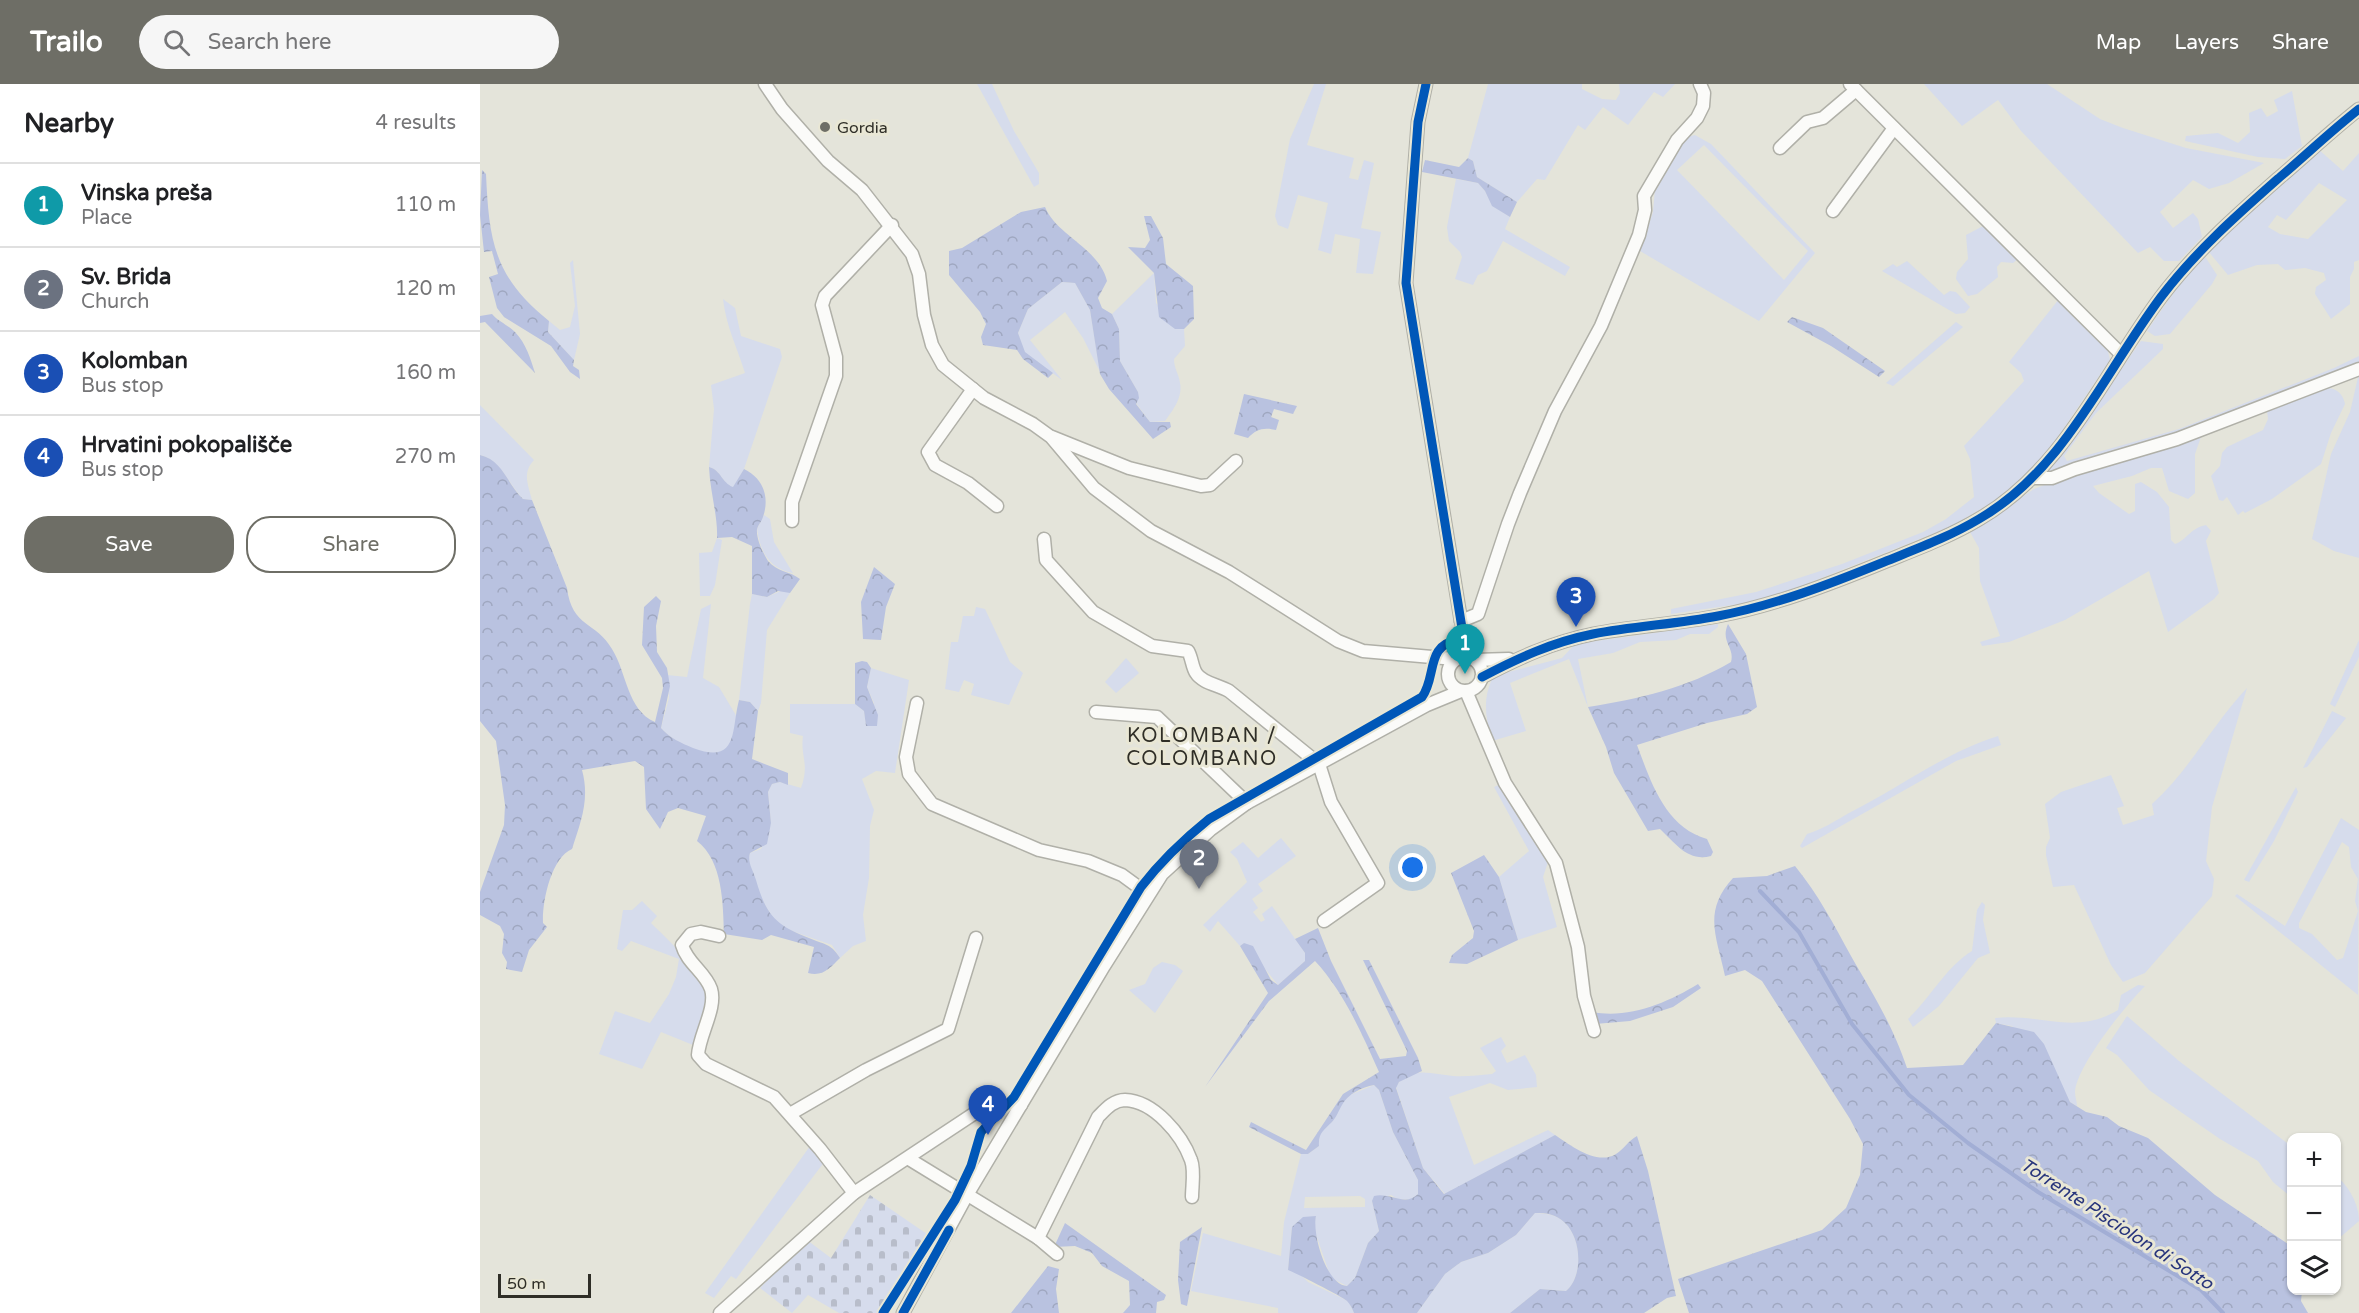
<!DOCTYPE html>
<meta charset="utf-8">
<style>
body{margin:0;font-family:"Varela Round",sans-serif;background:#f6f6f6;color:#202124}
.controls{position:absolute;right:18px;bottom:18px;display:grid;overflow:hidden;border-radius:12px;box-shadow:0 2px 4px #0004}
.controls button{width:54px;height:54px;display:grid;place-items:center;padding:0;border:0;border-bottom:2px solid #e0e0e0;background:#fff;color:#202124;font:30px sans-serif}
.scale{position:absolute;left:18px;bottom:15px;width:93px;box-sizing:border-box;padding-left:6px;border:3px solid #2f2e27;border-top:0;font-size:16px;line-height:21px;white-space:nowrap;color:#2f2e27;-webkit-text-stroke:4px #e9e7d5;paint-order:stroke}
.you{position:absolute;left:933px;top:784px;width:21px;height:21px;margin:-15px;border:4px solid #fff;border-radius:50%;background:#1a73e8;box-shadow:0 0 0 9px #1a73e833}
.badge{display:grid;place-items:center;width:39px;height:39px;border-radius:50%;background:#6e6e66;color:#fff;font-size:20px;font-weight:700}
.pin{position:absolute;translate:-50% -50px;filter:drop-shadow(0 2px 3px #0008)}
.pin::after{content:'';position:absolute;top:32px;width:21px;height:18px;background:inherit;clip-path:polygon(0 0,100% 0,50% 100%)}
.list{margin:0;padding:0;list-style:none}
h2{display:flex;justify-content:space-between;align-items:center;height:78px;margin:0;padding:0 24px;font-size:26px}
h2 small{font-size:20px;font-weight:400;color:#757577}
.list li{display:grid;grid-template-columns:39px 1fr auto;gap:18px;align-items:center;box-sizing:border-box;height:84px;padding:0 24px;border-top:2px solid #e0e0e0}
.list b{display:block;font-size:22px;white-space:nowrap}
.list p{margin:0;font-size:20px;white-space:nowrap;color:#757577}
.list em{font-size:20px;font-style:normal;color:#757577}
.actions{display:flex;gap:12px;padding:18px 24px}
.actions a{flex:1;padding:14px 0;border:2px solid #6e6e66;border-radius:24px;text-align:center;font-size:21px;color:#6e6e66}
.actions .main{background:#6e6e66;color:#fff}
.icon{flex:none;width:33px;height:33px;fill:none;stroke:currentColor;stroke-width:2;stroke-linecap:round;stroke-linejoin:round}
.map{position:relative;flex:none;width:1879px;height:1229px;overflow:hidden}
header{display:flex;align-items:center;gap:36px;box-sizing:border-box;height:84px;padding:0 30px;background:#6e6e66;color:#fff}
header strong{font-size:28px}
nav{display:flex;gap:33px;margin-inline-start:auto;font-size:21px}
.search{width:420px;height:54px;background:#f6f6f6;display:flex;align-items:center;gap:15px;box-sizing:border-box;padding:0 21px;border-radius:33px;color:#757577;font-size:22px}
main{display:flex}
aside{flex:1;background:#fff}
.map>svg:first-child{display:block}
</style>
<header>
<strong>Trailo</strong>
<div class="search"><svg class="icon" aria-label="search" viewBox="0 0 24 24"><circle cx="10" cy="10" r="6"/><path d="M15 15l6 6"/></svg>Search here</div>
<nav><a>Map</a><a>Layers</a><a>Share</a></nav>
</header>
<main>
<aside>
<h2>Nearby<small>4 results</small></h2>
<ul class="list">
<li><span class="badge" style="background:#0f9aa8">1</span><div><b>Vinska preša</b><p>Place</p></div><em>110 m</em></li>
<li><span class="badge" style="background:#6b7280">2</span><div><b>Sv. Brida</b><p>Church</p></div><em>120 m</em></li>
<li><span class="badge" style="background:#1a4fb4">3</span><div><b>Kolomban</b><p>Bus stop</p></div><em>160 m</em></li>
<li><span class="badge" style="background:#1a4fb4">4</span><div><b>Hrvatini pokopališče</b><p>Bus stop</p></div><em>270 m</em></li>
</ul>
<div class="actions"><a class="main">Save</a><a>Share</a></div>
</aside>
<div class="map">
<svg width="1879" height="1229" viewBox="0 0 1879 1229">
<defs>
<pattern id="forest-crowns" width="20" height="18" patternUnits="userSpaceOnUse" patternTransform="scale(1.5)"><rect width="20" height="18" fill="#b9c2e0"/><path d="M2 6a3 3 0 1 1 6 0M12 15a3 3 0 1 1 6 0" fill="none" stroke="#9fa7c0"/></pattern>
<pattern id="cemetery-stones" width="16" height="16" patternUnits="userSpaceOnUse" patternTransform="scale(1.5)"><rect width="16" height="16" fill="#d6dcec"/><path d="M2 7V4a2 2 0 0 1 4 0v3zM10 15v-3a2 2 0 0 1 4 0v3z" fill="#b8bdca"/></pattern>
</defs>
<rect width="100%" height="100%" fill="#e4e4da"/>
<g fill="#d6dcec" fill-rule="evenodd">
<polygon points="497,0 512,0 534,47 559,89 559,100 554,103"/>
<polygon points="834,0 846,0 827,61 874,74 869,94 878,96 884,76 894,79 881,144 901,148 893,190 876,189 880,155 855,150 851,170 838,166 848,119 818,111 808,145 798,141 795,132 810,55"/>
<polygon points="1008,0 1102,0 1102,5 1122,15 1136,16 1140,9 1139,0 1195,0 1183,13 1174,8 1148,41 1123,23 1105,46 1098,41 1065,96 1057,95 1037,118 997,93 993,77 988,74"/>
<polygon points="1444,0 1567,0 1620,35 1643,44 1706,64 1784,79 1749,99 1729,105 1713,96 1680,128 1693,144 1713,129 1718,135 1722,153 1699,177 1684,177 1670,163 1658,169 1541,47 1518,16 1482,42"/>
<polygon points="1812,7 1822,62 1805,75 1778,73 1705,57 1706,52 1738,49 1758,59 1770,48 1769,29 1781,24 1787,33 1798,27 1794,16"/>
<path d="M1215,51L1231,60L1335,169L1279,237L1160,167L1173,128L1175,105L1188,80L1208,53ZM1224,61L1328,167L1304,196L1197,86Z"/>
<path d="M1838,65L1863,87L1879,69V176L1874,178V185L1870,193V220L1851,235L1835,210L1836,203L1846,196L1844,189L1825,184L1805,186L1798,180L1777,181L1748,191L1728,167ZM1839,99L1867,116L1828,155L1800,150L1788,143L1797,131L1806,136Z"/>
<polygon points="976,95 998,99 1005,107 1013,122 1030,133 1025,145 1090,183 1085,192 1023,157 1007,187 998,191 993,201 975,195 982,173 980,168 969,157 967,143"/>
<polygon points="1505,141 1540,173 1533,179 1521,178 1517,183 1518,193 1497,210 1488,212 1476,195 1477,188 1488,175 1486,151"/>
<polygon points="1724,171 1737,191 1732,200 1690,250 1675,252 1667,247 1701,198"/>
<polygon points="93,176 100,250 94,276 68,248 69,237 80,246 90,243 95,222 90,179"/>
<polygon points="1427,177 1464,211 1470,207 1476,208 1490,223 1485,229 1476,230 1402,187 1413,180 1417,183"/>
<path d="M674,189L676,219L695,245H704L705,262L694,275C694,285 699,290 700,299C703,313 693,326 685,337L670,338L656,319L658,308L640,277L639,245L632,230Z"/>
<polygon points="582,198 595,199 610,226 620,288 603,254 585,228 550,256 582,296 544,268 538,249 548,225"/>
<path d="M243,215L255,224L261,252L300,265L302,273L264,385L253,404C242,399 241,386 229,383L234,325L231,301L265,289C257,263 246,242 243,215Z"/>
<polygon points="1579,215 1627,263 1630,276 1563,375 1527,410 1470,443 1301,510 1280,517 1191,530 1191,525 1276,508 1362,480 1443,448 1466,435 1494,413 1490,375 1484,362 1544,297 1541,289 1529,278"/>
<polygon points="1476,238 1483,243 1413,302 1406,299"/>
<polygon points="1661,257 1683,260 1683,265 1616,329 1584,372 1587,377 1699,345 1854,284 1879,272 1879,282 1731,340 1571,390 1568,388"/>
<polygon points="1879,289 1879,474 1854,467 1832,455 1851,370 1870,328"/>
<path d="M1846,304C1857,304 1863,310 1865,320L1851,349L1841,380L1792,415L1765,429L1763,427L1758,431L1747,413L1743,417L1739,416L1731,392L1740,382L1742,369L1747,363L1783,346L1788,335L1787,327Z"/>
<path d="M0,321L54,376C42,389 48,400 52,416L43,415C29,401 21,376 0,371Z"/>
<path d="M1721,353L1715,370V409L1708,415L1689,407L1682,384H1671L1652,392L1613,402L1619,409L1649,430L1655,427V400L1661,398L1677,408L1689,423L1691,456L1695,460C1707,456 1710,444 1726,441L1731,447L1726,457L1739,509L1734,515L1688,548L1669,487L1585,536L1529,558L1502,562L1500,558L1520,552L1500,497L1499,464L1490,448L1554,405L1596,389Z"/>
<path d="M284,431L290,435L294,458L313,489C289,485 280,467 277,445Z"/>
<polygon points="237,454 242,456 235,501 230,512 220,512 219,469 232,468"/>
<polygon points="303,506 310,509 287,546 281,619 278,627 270,618 259,616 270,520 272,510 287,513"/>
<path d="M231,520L223,594L239,603L257,633C255,643 254,657 246,665C230,679 192,657 181,644L189,614L187,591L207,593L221,525Z"/>
<polygon points="496,523 505,525 530,578 543,589 529,621 491,611 494,600 484,596 479,608 465,605 471,558 478,558 483,532 494,532"/>
<path d="M1238,540V543L1229,550H1210L1196,556L1160,558L1133,569L1098,575L1108,623L1089,575L1030,599L1046,647L1012,657C1006,636 1002,616 1012,595L1021,590L1082,574L1095,560Z"/>
<polygon points="1879,556 1879,573 1855,623 1850,620"/>
<polygon points="646,574 659,589 636,609 625,598"/>
<path d="M391,584L429,596L415,689L396,687L382,695L394,726L390,742L389,794L383,831L386,857L373,862L360,874L352,861L309,846L295,838L279,811L268,775L270,769L281,765L291,739L288,708L292,700L300,698L321,704C330,680 320,672 323,652L310,649V620H375L384,627L386,641L394,619L387,603Z"/>
<path d="M1767,604L1732,723L1726,777L1734,795L1732,812L1665,889L1643,898L1631,881L1594,801L1573,803L1566,771V763L1570,754L1565,720L1581,708L1631,691L1644,722L1637,724L1643,741L1674,731L1672,720C1709,687 1732,641 1767,604Z"/>
<polygon points="1852,627 1866,634 1827,683 1823,684"/>
<path d="M1518,652L1521,661L1476,677L1322,764L1320,762L1327,750C1343,745 1355,737 1369,729C1419,704 1464,669 1518,652Z"/>
<polygon points="1021,700 1068,778 1063,793 1077,843 1038,856 1019,793 1049,767 1014,703"/>
<polygon points="1816,703 1818,708 1794,757 1769,798 1764,796"/>
<path d="M1861,734L1879,746L1878,911L1755,812L1757,810L1805,842ZM1862,758L1869,763L1871,783L1878,795L1875,817L1878,827L1863,874L1857,876L1832,850L1819,844V839Z"/>
<polygon points="801,754 816,772 778,800 783,807 772,815 778,824 773,828 781,838 785,836 782,830 792,822 825,869 825,877 798,901 764,859 760,862 738,837 730,848 723,841 767,798 757,775 750,768 763,758 778,774"/>
<path d="M162,817L177,832L171,839C189,857 232,895 228,922C226,935 217,949 213,961L181,948L162,985L119,970L135,927L170,939L189,910L196,893L199,875L151,857L142,867L137,865L143,826H152Z"/>
<path d="M1502,818L1505,821L1503,836L1510,869L1498,874L1459,922L1433,943L1428,935C1451,913 1466,883 1492,867L1497,826Z"/>
<polygon points="682,878 695,881 703,887 675,929 649,906 665,900 673,884"/>
<path d="M1658,901L1665,902C1646,921 1597,981 1595,1008C1595,1013 1597,1018 1597,1022L1590,1018L1579,996L1532,942L1516,939L1515,934C1560,929 1595,952 1638,926L1641,911Z"/>
<polygon points="1647,932 1699,977 1811,1062 1811,1113 1793,1098 1778,1077 1740,1055 1669,1006 1637,971 1626,964"/>
<path d="M1021,953L1026,962L1021,967L1027,979L1045,971L1056,991L1057,1003L1028,1006L1010,999L969,1013L994,1081L1068,1046L1075,1051L965,1110L943,1084L916,1003C928,981 953,990 973,992C986,993 999,991 1012,990L1016,987L1000,964Z"/>
<path d="M894,1001L899,1006L913,1048L938,1096V1110L932,1115H918L911,1111L892,1117L899,1147L888,1159L875,1194L867,1202L851,1194L833,1142L836,1132L812,1143L808,1186L818,1188L828,1198L862,1214L869,1218L874,1229H798V1224L711,1207L723,1149L801,1172L804,1138L821,1070H828L839,1062L838,1054L845,1042L852,1038L863,1018L870,1011ZM880,1112L885,1115V1123L824,1124L825,1113Z"/>
<polygon points="330,1062 345,1077 256,1195 251,1192 234,1214 225,1209"/>
<path d="M1857,1093C1869,1102 1879,1121 1879,1137L1857,1156Z"/>
<path d="M1055,1129C1067,1130 1076,1130 1085,1139C1102,1155 1103,1193 1086,1207L1060,1205L1030,1229H937L965,1190L981,1178L1008,1169L1036,1151Z"/>
</g>
<g fill="url(#forest-crowns)">
<polygon points="988,74 993,77 997,93 1037,118 1030,133 1012,122 1005,107 998,99 942,88 945,76 979,83"/>
<path d="M2,86L6,90C9,157 14,193 69,237L68,248L94,276L93,282L99,286L100,295L90,288L71,262L24,233L17,224L9,193L18,190L12,167L4,168L0,131Z"/>
<path d="M565,123C576,151 619,164 627,197L618,214L622,224L632,230L639,245L640,277L658,308L659,314L656,320L670,338H690L691,343L673,355L629,305L620,290L610,226L595,199L582,198L548,225L538,249L545,268L573,289L568,294L543,275L537,266L503,261L501,253L506,240L500,228L469,191V167L482,164L541,128Z"/>
<polygon points="664,132 671,132 683,154 686,180 713,202 714,235 704,245 695,245 679,233 674,189 648,163 665,164 670,156"/>
<path d="M12,230C19,238 28,241 35,248C46,259 51,276 55,289L5,238L0,239V232Z"/>
<polygon points="1312,233 1343,244 1405,287 1399,293 1351,262 1307,238"/>
<path d="M764,310L817,322L813,330L794,325L791,333L799,336L796,346C784,343 776,345 768,354L754,350Z"/>
<path d="M0,371C23,376 27,400 43,415L52,416L87,504C92,544 116,537 132,565C147,589 147,626 175,638L183,604L182,594L162,561L164,523L176,512L181,517L176,542L177,568L187,584L190,602L181,644C190,654 201,659 213,664C259,681 251,646 259,616L270,618L278,627L272,675L308,689V701L300,698L292,700L288,708L291,739L287,760L270,769C267,778 273,786 276,796C287,834 297,842 334,856C347,861 352,861 360,874C350,884 343,893 328,889L334,863L291,851L282,856L244,850C243,820 243,777 217,757L226,732L198,724L188,728L180,745L166,725L164,683L155,677L102,686C110,715 101,737 92,765C71,774 62,818 63,839L67,843L49,866L42,888L26,885L27,878L22,869L24,850L20,842L0,831V808L24,741L25,721L16,657L0,637Z"/>
<path d="M229,383C241,386 242,399 253,403L264,385C283,394 290,413 283,433C282,437 278,441 277,445C276,455 283,469 288,477C297,488 310,487 320,495L310,509L298,507L287,513L272,510V462L252,453L237,454C238,432 230,408 229,383Z"/>
<polygon points="394,483 415,500 406,523 401,556 383,555 381,518"/>
<path d="M1248,540L1266,570L1277,623L1267,630L1227,639L1157,661C1171,698 1185,743 1227,755L1233,768L1231,772C1208,778 1196,760 1180,745L1168,747L1134,689L1126,663L1108,623C1159,615 1207,604 1251,578C1255,563 1240,558 1248,540Z"/>
<polygon points="382,577 387,578 391,584 387,603 398,631 397,642 386,642 384,627 375,620 375,579"/>
<polygon points="1004,771 1019,793 1038,856 987,880 969,879 972,871 993,854 994,847 971,789"/>
<path d="M1315,782C1338,810 1354,841 1371,872C1394,912 1412,940 1427,984L1483,981L1516,939L1554,948L1564,960L1590,1018L1606,1028L1627,1033L1639,1042L1668,1054L1735,1111L1811,1162L1812,1206L1822,1207L1821,1217L1828,1229H1209L1198,1195L1342,1146L1366,1124L1380,1091L1383,1060L1370,1035L1282,897L1265,886L1245,892C1237,853 1222,828 1253,794L1287,792Z"/>
<path d="M838,844L851,877L900,975L926,972L927,967L883,876H889L938,974L942,987L919,998L916,1004L943,1084L964,1110L1075,1051C1090,1061 1117,1082 1136,1070C1144,1065 1148,1057 1157,1052L1168,1087L1196,1212L1187,1214L1164,1229H1030L1060,1205L1086,1207C1103,1193 1102,1155 1085,1139C1076,1130 1067,1129 1055,1129L1036,1151L1008,1169L981,1178L965,1190L937,1229H874C872,1224 870,1220 867,1217C863,1213 812,1187 808,1186L812,1143L823,1133L836,1132C832,1149 846,1201 867,1202L875,1194L888,1159L899,1147L892,1117L894,1112C910,1108 925,1123 938,1110V1096L913,1048L899,1006L894,1001C882,1003 868,1010 862,1021C859,1026 856,1034 852,1038C844,1046 838,1049 839,1062L828,1070H821L769,1043L771,1038L826,1066L863,1010L899,988C882,950 864,908 835,877L789,917L725,1003L788,909L760,862L764,859L773,862L791,896L798,901L825,877V869L815,855Z"/>
<path d="M1218,900L1221,904L1193,923L1150,937L1115,940L1112,928C1149,935 1187,919 1218,900Z"/>
<polygon points="585,1139 686,1211 684,1216 677,1218 676,1229 643,1229 650,1221 649,1197 622,1182 612,1169 595,1162 574,1163"/>
<polygon points="722,1143 707,1222 701,1220 698,1196 700,1158"/>
<polygon points="568,1182 579,1185 576,1205 579,1229 531,1229"/>
</g>
<polygon fill="url(#cemetery-stones)" points="390,1111 447,1150 398,1229 359,1229 328,1211 312,1229 280,1204 327,1156 351,1174"/>
<g fill="none" stroke-linecap="round" stroke-linejoin="round">
<polyline stroke="#a2aed5" stroke-width="4" points="1280,807 1319,848 1372,940 1429,1011 1488,1059 1558,1108 1721,1206 1743,1229"/>
<defs>
<g id="minor">
<polyline points="285,0 302,25 348,77 382,106 432,170 439,190 444,231 452,261 463,281 504,314 553,340 571,353 614,404 671,447 749,488 858,557 883,567 975,575"/>
<polyline points="946,0 938,38 926,199 981,537 993,574"/>
<polyline points="1370,0 1641,270"/>
<polyline points="1300,64 1327,38 1343,34 1376,6"/>
<polyline points="1353,127 1414,44"/>
<polyline points="493,305 448,368 455,381 488,399 517,422"/>
<polyline points="572,353 649,384 721,402 730,401 756,377"/>
<polyline points="1553,394 1572,394 1595,385 1697,355 1879,285"/>
<polyline points="312,437 312,418 356,292 356,273 342,221 345,212 412,141"/>
<path d="M564,455L566,476L613,528L672,562L708,567C712,574 712,583 716,589C722,599 739,601 749,607L839,680L851,718L898,799L844,837"/>
<polyline points="981,537 998,530 1028,440 1040,409 1075,327 1121,242 1159,151 1165,126 1164,112 1197,56 1217,34 1223,22 1224,9 1220,0"/>
<circle cx="985" cy="590" r="17"/>
<polyline points="976,575 982,544"/>
<polyline points="995,576 1029,575"/>
<path d="M1002,593C1038,574 1073,558 1113,550C1155,542 1197,540 1238,532C1296,521 1350,500 1404,478C1436,465 1469,453 1499,435C1584,386 1624,289 1681,213C1716,167 1757,131 1800,93C1827,70 1851,47 1879,25"/>
<polyline points="986,607 1025,699 1076,779 1098,863 1104,912 1114,947"/>
<polyline points="437,619 426,673 429,690 452,720 559,766 608,777 642,791 668,810"/>
<polyline points="616,628 677,633 767,719"/>
<path d="M239,852L221,848L211,850L202,861C207,879 225,888 231,905C237,924 219,951 218,971L226,980L294,1013L340,1065L374,1109"/>
<polyline points="310,1030 386,986 468,945 496,854"/>
<polyline points="429,1075 558,1154 577,1170"/>
<path d="M558,1154L618,1033C625,1026 633,1016 645,1016C674,1017 702,1051 711,1076C715,1086 712,1102 712,1113"/>
<polyline points="240,1229 374,1109 504,1023 516,1019 541,1021"/>
<polyline points="423,1229 487,1111 624,882 682,790 730,746 767,719 947,621 981,607"/>
</g>
</defs>
<use href="#minor" stroke="#b0b0a8" stroke-width="15"/>
<use href="#minor" stroke="#fbfbf9" stroke-width="12"/>
<defs>
<g id="cycleway">
<path d="M1002,593C1038,574 1073,558 1113,550C1155,542 1197,540 1238,532C1296,521 1350,500 1404,478C1436,465 1469,453 1499,435C1584,386 1624,289 1681,213C1716,167 1757,131 1800,93C1827,70 1851,47 1879,25"/>
<path d="M403,1229L475,1116L491,1082L501,1048L534,1013L661,803C681,777 703,756 729,735L942,613C957,593 945,560 979,556L982,544L926,199L938,38L946,0"/>
<polyline points="423,1229 469,1146"/>
</g>
</defs>
<use href="#cycleway" stroke="#e9e7d5" stroke-width="13"/>
<use href="#cycleway" stroke="#0057b8" stroke-width="9"/>
</g>
<circle fill="#6e6e66" stroke="#e9e7d5" stroke-width="2" cx="345" cy="43" r="6"/>
<g text-anchor="middle" stroke-width="6" stroke-linejoin="round" paint-order="stroke">
<g font-size="16" fill="#2f2e27" stroke="#e9e7d5" text-anchor="start">
<text x="357" y="49">Gordia</text>
</g>
<g font-size="18" font-style="italic" fill="#28357c" stroke="#e9e7d5">
<text transform="translate(1637 1140) rotate(33)" y="6">Torrente Pisciolon di Sotto</text>
</g>
<g font-size="20" letter-spacing="1.5" fill="#2f2e27" stroke="#e9e7d5">
<text x="722" y="658">KOLOMBAN /<tspan x="722" dy="23">COLOMBANO</tspan></text>
</g>
</g>
</svg>
<div class="controls">
<button>+</button>
<button>−</button>
<button><svg class="icon" aria-label="layers" viewBox="0 0 24 24"><path d="M12 4l9 5-9 5-9-5zM3 14l9 5 9-5"/></svg></button>
</div>
<div class="scale">50 m</div>
<div class="you"></div>
<div class="pin badge" style="left:985px;top:590px;background:#0f9aa8">1</div>
<div class="pin badge" style="left:719px;top:805px;background:#6b7280">2</div>
<div class="pin badge" style="left:1096px;top:543px;background:#1a4fb4">3</div>
<div class="pin badge" style="left:508px;top:1051px;background:#1a4fb4">4</div>
</div>
</main>
